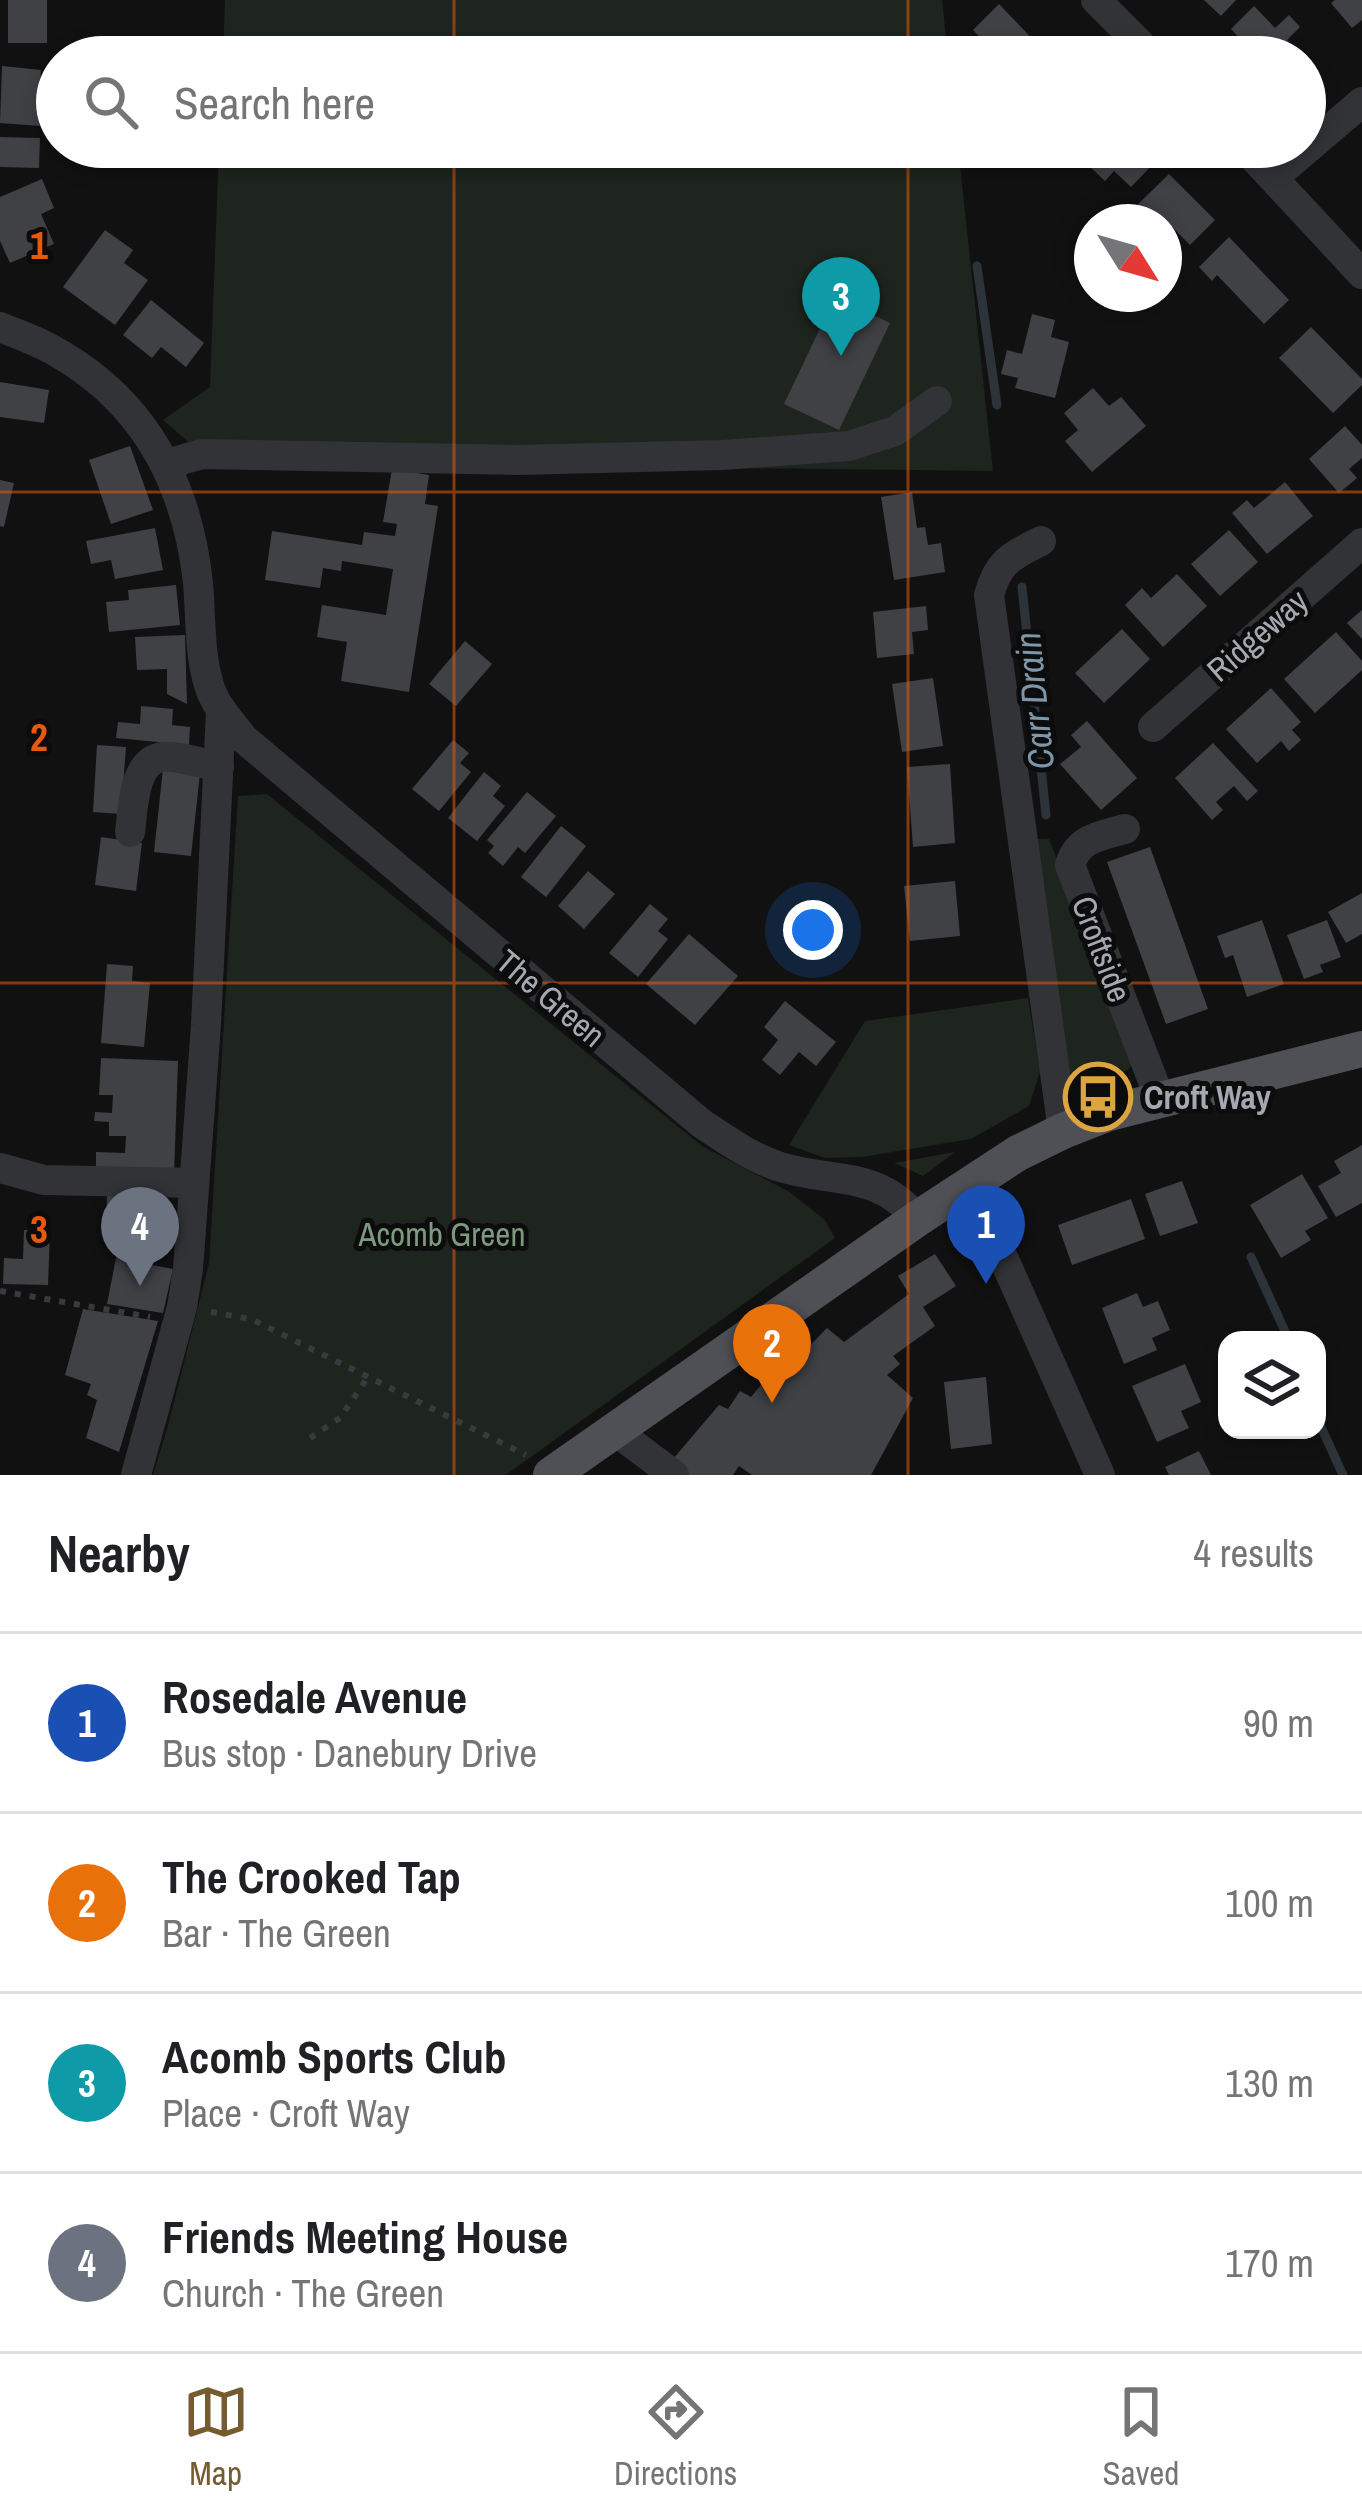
<!DOCTYPE html>
<meta charset="utf-8">
<style>
body{margin:0;font-family:"Archivo Narrow",sans-serif;background:#f6f6f6;color:#202124}
.controls{position:absolute;right:36px;bottom:36px;display:grid;overflow:hidden;border-radius:24px;box-shadow:0 6px 18px #0003}
.controls button{width:108px;height:108px;display:grid;place-items:center;padding:0;border:0;border-bottom:3px solid #e0e0e0;background:#fff;color:#202124;font:60px sans-serif}
.compass{position:absolute;left:1074px;top:204px;width:108px;height:108px;border-radius:50%;background:#fff;box-shadow:0 6px 18px #0003;rotate:127deg}
.you{position:absolute;left:813px;top:930px;width:42px;height:42px;margin:-30px;border:9px solid #fff;border-radius:50%;background:#1a73e8;box-shadow:0 0 0 18px #1a73e833}
.badge{display:grid;place-items:center;width:78px;height:78px;border-radius:50%;background:#755c30;color:#fff;font-size:39px;font-weight:700}
.pin{position:absolute;translate:-50% -99px;filter:drop-shadow(0 3px 6px #0008)}
.pin::after{content:'';position:absolute;top:63px;width:42px;height:36px;background:inherit;clip-path:polygon(0 0,100% 0,50% 100%)}
.list{margin:0;padding:0;list-style:none}
h2{display:flex;justify-content:space-between;align-items:center;height:156px;margin:0;padding:0 48px;font-size:51px}
h2 small{font-size:39px;font-weight:400;color:#757577}
.list li{display:grid;grid-template-columns:78px 1fr auto;gap:36px;align-items:center;box-sizing:border-box;height:180px;padding:0 48px;border-top:3px solid #e0e0e0}
.list b{display:block;font-size:45px;white-space:nowrap}
.list p{margin:0;font-size:39px;white-space:nowrap;color:#757577}
.list em{font-size:39px;font-style:normal;color:#757577}
.icon{flex:none;width:66px;height:66px;fill:none;stroke:currentColor;stroke-width:2;stroke-linecap:round;stroke-linejoin:round}
.map{position:relative;flex:none;width:1362px;height:1475px;overflow:hidden}
.search{position:absolute;background:#fff;box-shadow:0 6px 18px #0003;left:36px;right:36px;top:36px;height:132px;display:flex;align-items:center;gap:30px;box-sizing:border-box;padding:0 42px;border-radius:66px;color:#757577;font-size:45px}
.sheet{height:876px;background:#fff}
nav{display:flex;justify-content:space-around;align-items:center;box-sizing:border-box;height:168px;border-top:3px solid #e0e0e0;background:#fff;font-size:33px;color:#757577}
nav a{display:grid;justify-items:center;gap:6px}
nav .on{color:#755c30}
.map>svg:first-child{display:block}
</style>
<div class="map">
<svg width="1362" height="1475" viewBox="0 0 1362 1475">
<rect width="100%" height="100%" fill="#111112"/>
<g fill="#1e241e">
<polygon points="225,0 942,0 948,57 223,57"/>
<polygon points="219,147 958,147 993,471 205,462 202,454 163,420 210,387"/>
<polygon points="267,794 702,1146 788,1191 825,1220 835,1238 506,1475 153,1475 169,1422 209,1263 238,796"/>
<polygon points="1036,839 1049,839 1133,1051 1132,1065 1128,1070 1076,1085 1067,1079"/>
<polygon points="1028,998 1040,1072 1029,1106 971,1139 862,1157 825,1158 789,1145 865,1021"/>
<polygon points="955,1152 923,1176 894,1163"/>
</g>
<g fill="none" stroke-linecap="round" stroke-linejoin="round">
<g stroke="#2c3339" stroke-width="9">
<polyline points="977,266 997,405"/>
<polyline points="1022,587 1046,815"/>
<polyline points="1251,1257 1289,1340"/>
<polyline points="1317,1418 1343,1475"/>
</g>
</g>
<g fill="#404145">
<rect x="8" y="0" width="39" height="43"/>
<polygon points="1204,0 1236,0 1221,16"/>
<polygon points="1335,0 1362,0 1362,20 1352,28 1331,3"/>
<polygon points="999,4 1045,52 1040,57 999,57 973,30"/>
<polygon points="1254,6 1275,28 1289,15 1300,27 1287,40 1303,57 1257,57 1231,29"/>
<polygon points="2,66 41,70 40,82 55,84 54,98 43,97 41,126 0,123"/>
<polygon points="0,137 40,138 39,168 0,167"/>
<polygon points="1102,147 1141,147 1156,161 1131,187 1114,171 1105,181 1086,163"/>
<polygon points="1169,174 1215,220 1190,245 1171,226 1164,233 1164,222 1149,222 1134,208"/>
<polygon points="42,179 54,208 41,214 54,244 10,263 0,241 0,197"/>
<polygon points="105,230 133,250 124,263 148,280 115,325 63,287"/>
<polygon points="1229,237 1289,300 1264,324 1217,275 1212,281 1199,267"/>
<polygon points="835,297 890,323 839,430 784,404"/>
<polygon points="151,300 204,343 186,367 161,347 152,358 123,335"/>
<polygon points="1032,314 1055,320 1051,337 1069,342 1055,398 1015,388 1018,378 1001,374 1007,350 1022,354"/>
<polygon points="1311,327 1362,379 1362,385 1333,413 1279,358"/>
<polygon points="0,382 49,390 44,423 0,417"/>
<polygon points="1093,388 1109,406 1121,397 1146,426 1092,472 1065,441 1078,430 1064,413"/>
<polygon points="1345,426 1362,445 1362,458 1349,469 1357,478 1339,493 1309,459"/>
<polygon points="130,446 153,510 111,524 89,460"/>
<polygon points="392,469 429,475 425,504 438,506 409,692 341,681 347,642 317,637 322,605 386,615 393,569 342,561 341,571 323,568 320,588 265,580 272,531 362,545 364,532 395,536 397,524 383,522"/>
<polygon points="0,480 14,483 4,527 0,526"/>
<polygon points="1285,482 1313,516 1267,554 1232,513 1247,500 1254,508"/>
<polygon points="912,492 917,528 925,527 928,545 941,543 945,572 894,580 881,497"/>
<polygon points="155,528 163,570 115,579 111,560 91,564 86,541"/>
<polygon points="1229,530 1258,562 1220,596 1191,564"/>
<polygon points="1177,574 1207,606 1163,647 1125,605 1142,588 1151,598"/>
<polygon points="176,585 180,625 109,632 106,602 129,600 128,590"/>
<polygon points="926,606 928,630 912,632 914,654 877,658 873,612"/>
<polygon points="1362,610 1362,639 1347,623"/>
<polygon points="1122,629 1150,659 1104,703 1075,673"/>
<polygon points="1336,632 1362,661 1362,670 1315,713 1284,679"/>
<polygon points="185,635 187,704 167,694 167,669 137,670 135,637"/>
<polygon points="465,641 492,664 456,706 429,684"/>
<polygon points="933,678 943,746 902,752 892,684"/>
<polygon points="1271,688 1301,722 1292,730 1301,740 1289,751 1281,741 1257,763 1226,729"/>
<polygon points="141,706 173,709 172,725 190,727 189,745 116,738 118,722 140,724"/>
<polygon points="1087,721 1137,778 1101,810 1060,764 1081,747 1071,735"/>
<polygon points="453,740 469,753 460,763 471,772 439,811 412,789"/>
<polygon points="1213,743 1258,791 1247,801 1234,786 1216,802 1223,810 1212,820 1175,778"/>
<polygon points="97,745 126,747 121,814 93,812"/>
<polygon points="950,764 955,843 913,847 907,767"/>
<polygon points="163,769 200,773 191,856 154,852"/>
<polygon points="484,772 501,786 493,796 505,806 477,841 448,818"/>
<polygon points="527,792 556,816 525,853 518,847 503,866 488,853 494,846 487,840"/>
<polygon points="561,826 586,846 546,897 521,877"/>
<polygon points="101,837 142,843 136,891 95,885"/>
<polygon points="1150,847 1208,1009 1166,1024 1107,862"/>
<polygon points="588,871 615,894 584,929 558,906"/>
<polygon points="955,881 960,936 910,941 904,886"/>
<polygon points="1362,893 1362,934 1346,943 1328,912"/>
<polygon points="650,904 668,919 658,931 668,939 638,977 609,953"/>
<polygon points="1262,920 1284,984 1247,997 1233,955 1225,958 1217,936"/>
<polygon points="1327,920 1341,957 1320,965 1323,972 1304,979 1287,935"/>
<polygon points="689,934 738,976 695,1025 646,984"/>
<polygon points="107,964 133,966 132,981 150,983 144,1047 101,1043"/>
<polygon points="785,1001 836,1042 816,1066 799,1052 780,1075 762,1060 778,1040 764,1027"/>
<polygon points="101,1058 178,1061 174,1175 96,1172 96,1152 125,1153 126,1136 109,1136 109,1122 94,1121 95,1112 112,1113 113,1095 99,1095"/>
<polygon points="1362,1145 1362,1203 1336,1217 1318,1186 1341,1173 1334,1161"/>
<polygon points="1302,1174 1328,1218 1305,1231 1311,1240 1281,1258 1250,1205"/>
<polygon points="1182,1181 1198,1223 1160,1236 1145,1194"/>
<polygon points="107,1191 159,1191 158,1245 106,1244"/>
<polygon points="1131,1199 1145,1239 1072,1265 1058,1225"/>
<polygon points="24,1230 50,1231 48,1285 3,1284 4,1258 23,1259"/>
<polygon points="935,1254 956,1286 923,1307 935,1326 893,1356 900,1364 887,1375 913,1398 871,1475 752,1475 739,1466 733,1475 679,1475 667,1466 719,1405 728,1409 740,1391 751,1397 770,1374 777,1379 827,1328 844,1342 909,1294 898,1276"/>
<polygon points="116,1258 173,1269 163,1313 107,1304"/>
<polygon points="1137,1293 1143,1307 1158,1301 1170,1330 1152,1338 1157,1350 1124,1364 1102,1308"/>
<polygon points="83,1309 158,1321 119,1452 86,1438 97,1400 87,1395 91,1384 65,1375"/>
<polygon points="1185,1364 1201,1402 1181,1411 1189,1428 1157,1442 1132,1386"/>
<polygon points="986,1377 992,1444 951,1449 944,1382"/>
<polygon points="1199,1451 1211,1475 1169,1475 1165,1467"/>
</g>
<g fill="none" stroke-linecap="round" stroke-linejoin="round">
<g stroke="#393a3e" stroke-width="6" stroke-dasharray="6 9" stroke-linecap="butt">
<polyline points="0,1291 150,1317"/>
<polyline points="211,1312 251,1319 526,1455"/>
<polyline points="310,1438 340,1418 368,1377"/>
</g>
<g stroke="#323337" stroke-width="30">
<polyline points="1096,0 1153,57"/>
<polyline points="1244,147 1362,274"/>
<polyline points="1273,178 1362,102"/>
<path d="M0,327C17,334 35,340 51,349C143,399 187,481 198,583C201,616 199,653 209,685C215,706 231,722 244,739L701,1123C725,1139 749,1156 777,1166C832,1184 877,1169 917,1219"/>
<polyline points="167,464 202,454 517,460 722,455 849,446 895,431 937,401"/>
<path d="M1041,541C1012,556 998,561 989,595L1063,1131"/>
<polyline points="1153,727 1362,543"/>
<path d="M1125,829C1100,836 1078,838 1070,865L1160,1099"/>
<path d="M130,832C133,810 133,761 162,757C179,755 202,764 219,767"/>
<polyline points="0,1168 44,1180 194,1183"/>
<polyline points="967,1186 990,1228 1100,1475"/>
<polyline points="614,1430 674,1475"/>
<polyline points="136,1475 182,1307 188,1269 206,1025 221,711"/>
</g>
<polyline stroke="#4f5055" stroke-width="36" points="551,1475 917,1219 1018,1153 1063,1131 1109,1113 1362,1049"/>
</g>
<path fill="none" stroke="#e8590c" stroke-width="3" stroke-opacity="0.55" d="M454,0V57M908,0V57M454,147V1475M908,147V1475M0,492H1362M0,983H1362"/>
<defs>
<symbol id="bus-ring" viewBox="-11 -11 22 22"><circle r="9.5" fill="#0c0c0d" stroke="#dca53f" stroke-width="1.5"/><path d="M-5-6H5V4H4V6H2V4H-2V6H-4V4H-5ZM-3.5-4V0h7V-4ZM-3.5 1.2v1.5H-2V1.2ZM2 1.2v1.5H3.5V1.2Z" fill="#dca53f"/></symbol>
</defs>
<g fill-rule="evenodd">
<use href="#bus-ring" x="1060" y="1059" width="76" height="76"/>
</g>
<g text-anchor="middle" stroke-width="10" stroke-linejoin="round" paint-order="stroke">
<g font-size="33" fill="#a4a8b1" stroke="#0c0c0d">
<text transform="translate(1257 635) rotate(-41)" y="12">Ridgeway</text>
<text transform="translate(1102 949) rotate(69)" y="12">Croftside</text>
<text transform="translate(551 998) rotate(40)" y="12">The Green</text>
</g>
<g font-size="33" font-weight="bold" fill="#a4a8b1" stroke="#0c0c0d" text-anchor="start">
<text x="1144" y="1109">Croft Way</text>
</g>
<g font-size="33" fill="#7d9a7e" stroke="#0c0c0d">
<text x="442" y="1246">Acomb Green</text>
</g>
<g font-size="36" font-style="italic" fill="#7e96a9" stroke="#0c0c0d">
<text transform="translate(1034 701) rotate(-96)" y="13">Carr Drain</text>
</g>
</g>
<g font-size="39" text-anchor="middle" font-weight="bold" fill="#e8590c" stroke="#0c0c0d" stroke-width="10" stroke-linejoin="round" paint-order="stroke">
<text x="39" y="259">1</text>
<text x="39" y="751">2</text>
<text x="39" y="1243">3</text>
</g>
</svg>
<div class="controls">
<button><svg class="icon" aria-label="layers" viewBox="0 0 24 24"><path d="M12 4l9 5-9 5-9-5zM3 14l9 5 9-5"/></svg></button>
</div>
<svg class="compass" viewBox="-18 -18 36 36"><path d="M0-13l5 13h-10z" fill="#e53935"/><path d="M0 13l5-13h-10z" fill="#757577"/></svg>
<div class="you"></div>
<div class="pin badge" style="left:986px;top:1284px;background:#1a4fb4">1</div>
<div class="pin badge" style="left:772px;top:1403px;background:#e8710a">2</div>
<div class="pin badge" style="left:841px;top:356px;background:#0f9aa8">3</div>
<div class="pin badge" style="left:140px;top:1286px;background:#6b7280">4</div>
<div class="search"><svg class="icon" aria-label="search" viewBox="0 0 24 24"><circle cx="10" cy="10" r="6"/><path d="M15 15l6 6"/></svg>Search here</div>
</div>
<section class="sheet">
<h2>Nearby<small>4 results</small></h2>
<ul class="list">
<li><span class="badge" style="background:#1a4fb4">1</span><div><b>Rosedale Avenue</b><p>Bus stop · Danebury Drive</p></div><em>90 m</em></li>
<li><span class="badge" style="background:#e8710a">2</span><div><b>The Crooked Tap</b><p>Bar · The Green</p></div><em>100 m</em></li>
<li><span class="badge" style="background:#0f9aa8">3</span><div><b>Acomb Sports Club</b><p>Place · Croft Way</p></div><em>130 m</em></li>
<li><span class="badge" style="background:#6b7280">4</span><div><b>Friends Meeting House</b><p>Church · The Green</p></div><em>170 m</em></li>
</ul>
</section>
<nav>
<a class="on"><svg class="icon" aria-label="map" viewBox="0 0 24 24"><path d="M3 6l6-2 6 2 6-2v14l-6 2-6-2-6 2zM9 4v14M15 6v14"/></svg>Map</a>
<a><svg class="icon" aria-label="directions" viewBox="0 0 24 24"><path d="M12 3l9 9-9 9-9-9zM9 14v-3h6M13 9l2 2-2 2"/></svg>Directions</a>
<a><svg class="icon" aria-label="saved" viewBox="0 0 24 24"><path d="M7 4h10v16l-5-4-5 4z"/></svg>Saved</a>
</nav>
